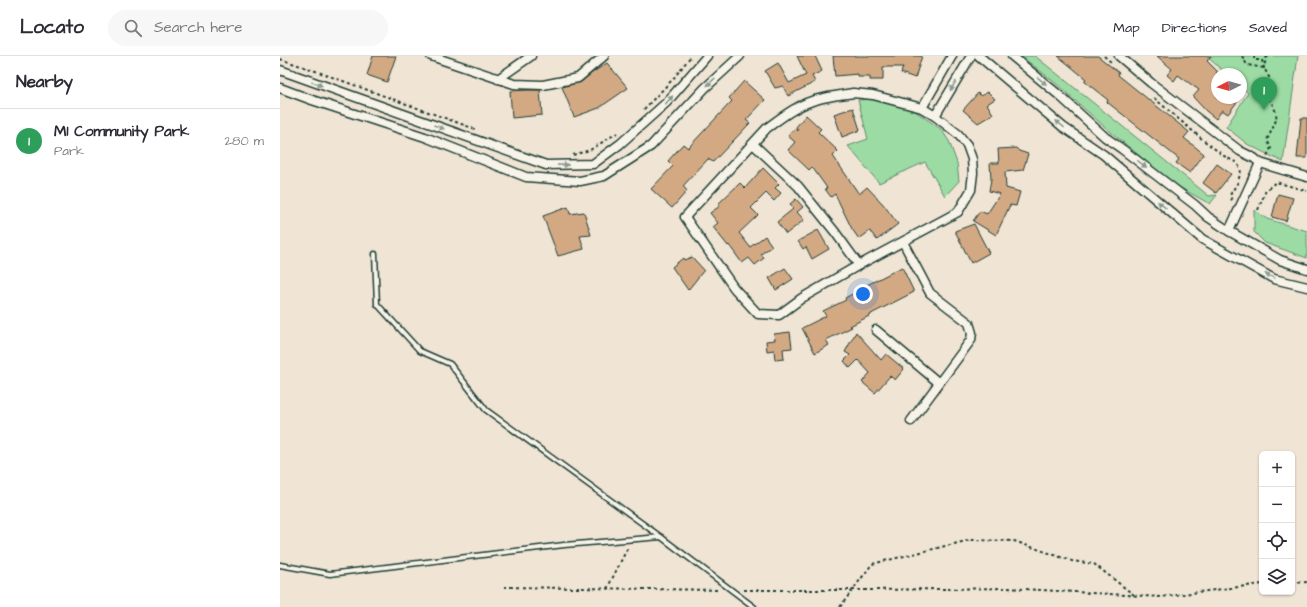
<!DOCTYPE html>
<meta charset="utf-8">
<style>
body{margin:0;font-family:"Architects Daughter",sans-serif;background:#f7f7f7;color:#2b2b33}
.controls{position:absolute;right:12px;bottom:12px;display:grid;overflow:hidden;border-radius:6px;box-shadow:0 1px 3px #0004}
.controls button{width:36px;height:36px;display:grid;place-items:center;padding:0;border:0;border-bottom:1px solid #e1e1e2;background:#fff;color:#2b2b33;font:20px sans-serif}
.compass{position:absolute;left:931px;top:12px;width:36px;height:36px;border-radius:50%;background:#fff;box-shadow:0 1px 3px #0004;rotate:264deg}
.you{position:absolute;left:583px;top:238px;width:14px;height:14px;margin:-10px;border:3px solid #fff;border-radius:50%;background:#1a73e8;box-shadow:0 0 0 6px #1a73e833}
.badge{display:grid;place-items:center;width:26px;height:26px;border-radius:50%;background:#1a73e8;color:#fff;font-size:13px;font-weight:700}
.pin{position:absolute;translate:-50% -33px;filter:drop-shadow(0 1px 2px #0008)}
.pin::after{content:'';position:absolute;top:21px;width:14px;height:12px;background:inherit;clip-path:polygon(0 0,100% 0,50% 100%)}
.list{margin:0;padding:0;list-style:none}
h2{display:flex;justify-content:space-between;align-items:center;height:52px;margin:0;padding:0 16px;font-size:17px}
h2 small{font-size:13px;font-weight:400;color:#7c7c81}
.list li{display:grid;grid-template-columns:26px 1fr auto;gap:12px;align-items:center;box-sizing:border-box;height:64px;padding:0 16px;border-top:1px solid #e1e1e2}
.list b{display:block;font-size:15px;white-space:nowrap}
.list p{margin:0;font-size:13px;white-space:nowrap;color:#7c7c81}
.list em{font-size:13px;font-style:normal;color:#7c7c81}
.icon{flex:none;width:22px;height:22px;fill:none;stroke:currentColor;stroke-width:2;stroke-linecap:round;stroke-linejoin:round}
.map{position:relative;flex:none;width:1027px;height:551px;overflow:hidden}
header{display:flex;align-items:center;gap:24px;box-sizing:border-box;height:56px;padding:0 20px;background:#fff;border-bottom:1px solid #e1e1e2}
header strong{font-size:19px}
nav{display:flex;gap:22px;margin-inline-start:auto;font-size:14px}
.search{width:280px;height:36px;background:#f7f7f7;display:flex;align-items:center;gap:10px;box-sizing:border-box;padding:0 14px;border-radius:22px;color:#7c7c81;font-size:15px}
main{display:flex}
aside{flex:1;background:#fff}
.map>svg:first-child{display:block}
</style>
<header>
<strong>Locato</strong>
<div class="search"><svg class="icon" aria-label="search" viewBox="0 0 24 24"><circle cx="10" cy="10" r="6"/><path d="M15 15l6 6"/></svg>Search here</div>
<nav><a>Map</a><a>Directions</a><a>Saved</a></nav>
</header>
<main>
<aside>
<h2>Nearby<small></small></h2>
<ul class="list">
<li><span class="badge" style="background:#2e9e5b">1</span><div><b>M1 Community Park</b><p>Park</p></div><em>280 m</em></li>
</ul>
</aside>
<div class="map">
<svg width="1027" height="551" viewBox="0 0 1027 551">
<rect width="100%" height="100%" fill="#f0e4d4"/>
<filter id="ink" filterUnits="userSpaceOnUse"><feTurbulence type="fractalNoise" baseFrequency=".025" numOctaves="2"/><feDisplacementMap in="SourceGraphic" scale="8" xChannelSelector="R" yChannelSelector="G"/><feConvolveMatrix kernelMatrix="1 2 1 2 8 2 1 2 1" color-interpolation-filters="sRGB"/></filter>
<g filter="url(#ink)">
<g fill="#9cdba3" stroke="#5e8c6c">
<polygon points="741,0 755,0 929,140 937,139 930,148 892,127 826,72 773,25"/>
<polygon points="926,0 1018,0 1003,106 967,88 946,71 968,37 961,30 961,18 947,18"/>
<polygon points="591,43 632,53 661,73 669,85 677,107 679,125 665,140 645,106 599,127 568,90 588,83 578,44"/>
<polygon points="974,154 987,163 1027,175 1027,202 985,187 974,176"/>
</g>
<g fill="#d3a984" stroke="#1f3d34">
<polygon points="93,0 116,0 107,26 87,19"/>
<polygon points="517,0 535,0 542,15 532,20 535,26 508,40 503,30 495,32 485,15 498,7 509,27 526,19"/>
<polygon points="553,0 642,0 635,22 621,17 623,11 603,11 603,24 590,24 590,21 578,21 578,18 555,20"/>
<polygon points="778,0 818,0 839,17 838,19 909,76 904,82 924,98 910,117 896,107 899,103 827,46 828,44 804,25 806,23"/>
<polygon points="877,0 931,0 927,5 937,15 937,42 960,42 948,58 942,54 936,63 926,55 913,41 919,34 898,19 894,25 887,19 892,13"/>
<polygon points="327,7 348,32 319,52 294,61 282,31 301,26 312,17"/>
<polygon points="464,25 485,44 466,64 470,67 454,84 433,106 428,103 403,130 407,135 392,152 371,133 393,110 388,105 403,88 408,92 452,45 449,42"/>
<polygon points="249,34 260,34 262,59 232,62 230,35"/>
<polygon points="708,36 715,43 707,48 713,58 698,67 683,54 698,37 701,40"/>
<polygon points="573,52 580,74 562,81 554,58"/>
<polygon points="526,59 541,73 538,76 558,95 553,100 579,138 587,131 603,148 618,168 597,184 590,175 579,183 572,173 555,138 551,141 545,133 547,132 532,111 529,114 508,94 515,86 508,80 515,72 518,75 516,71"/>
<polygon points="1021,62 1027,62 1027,102 1017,102"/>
<polygon points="736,92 739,95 748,98 743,114 725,116 726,132 740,136 736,150 730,149 716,179 693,165 700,155 707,158 720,138 709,135 711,123 710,107 719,107 718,93"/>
<polygon points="937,108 951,118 936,137 923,127"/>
<polygon points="483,112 499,128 495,132 501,137 494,145 486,137 471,152 478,159 459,177 470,191 485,180 492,190 481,198 484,202 475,209 469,202 462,207 449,189 448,190 433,171 438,167 430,157 440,150 438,148 460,127 465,132"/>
<polygon points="998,138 1013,142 1006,165 992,161"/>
<polygon points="516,143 523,151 517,156 524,164 506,178 497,166 513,153 510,148"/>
<polygon points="288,151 290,158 304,156 311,179 300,180 304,193 278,200 263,160"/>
<polygon points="694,168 709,197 691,207 675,175"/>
<polygon points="538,174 549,193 532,203 526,191 523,193 518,185"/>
<polygon points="412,201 424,214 408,234 392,211 403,202 404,204"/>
<polygon points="622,211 634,236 591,258 591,259 570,270 572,271 546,284 549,289 535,297 522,272 546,260 543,255 566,244 565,242 585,231 585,230"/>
<polygon points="505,212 513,223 496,234 489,222"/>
<polygon points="510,276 512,292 503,293 504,303 495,304 494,294 487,295 486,285 495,284 494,278"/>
<polygon points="576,276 601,304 606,298 624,313 615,324 610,320 595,337 582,326 590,317 578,304 570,312 564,305 570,299 565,296"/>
</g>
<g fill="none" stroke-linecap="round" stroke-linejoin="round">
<defs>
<g id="lane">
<polyline points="95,198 97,248 140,295 170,308 206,354 381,481 474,551"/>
<polyline points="0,509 50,518 284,489 381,481"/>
</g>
<g id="street">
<polyline points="151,0 234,28 263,29 298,22 324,0"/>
<polyline points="699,0 783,71 824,99 922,183 994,223 1027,231"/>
<polyline points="732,0 780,40 825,81 842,93 915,149 928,161 949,175 1000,204 1027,213"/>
<polyline points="839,0 871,27 960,95 974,102 980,107 1027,121"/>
<polyline points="0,14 266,109 313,108 340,88 387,46 427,0"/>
<polyline points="218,23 251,0"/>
<polyline points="0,32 32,44 145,81 246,121 300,125 324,120 371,90 425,32 460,0"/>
<path d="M573,37L593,39L642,52L655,60L678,78L687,89L692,103L693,117L691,134L678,156L579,209L522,242L499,259L478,258L454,232L405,161L487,72C502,61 520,47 539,43C550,40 561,39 573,37Z"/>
<polyline points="642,52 672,0"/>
<polyline points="655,60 691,0"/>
<polyline points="473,88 518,130 555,176 579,209"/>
<polyline points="949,175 980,107"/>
<polyline points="623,186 650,237 689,267 692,277 691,284 631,365"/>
<polyline points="596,274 659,327"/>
</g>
</defs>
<use href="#lane" stroke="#1f3d34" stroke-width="7"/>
<use href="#street" stroke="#1f3d34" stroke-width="11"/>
<g stroke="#1f3d34" stroke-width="2" stroke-dasharray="3 3" stroke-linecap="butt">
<polyline points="824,0 831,6"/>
<path d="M962,0L967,9L984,12L989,21L986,38C1001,61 998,61 987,84L991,92L987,100"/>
<polyline points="974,0 974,4 982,4 984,12 986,2 990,0"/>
<polyline points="0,3 30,13 195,73"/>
<polyline points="874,42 922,83 944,100 957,107 961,114 958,126 950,139 952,145"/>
<polyline points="364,53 393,23 411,0"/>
<polyline points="293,99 310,94 337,77"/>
<polyline points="978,154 986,134 996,126 1027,135"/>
<polyline points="1012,527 1027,526"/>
<polyline points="224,531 440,534"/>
<polyline points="327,533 348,491"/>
<polyline points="464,534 593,534 727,532 880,541 982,528"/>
<polyline points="560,551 592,508 690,484 734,485 792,505 814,508 854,539"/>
</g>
<use href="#lane" stroke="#f7f3e8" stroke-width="4"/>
<use href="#street" stroke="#f7f3e8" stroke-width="8"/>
</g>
<defs><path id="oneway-solid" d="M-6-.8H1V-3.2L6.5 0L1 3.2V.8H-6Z"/></defs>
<g fill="#8b988e">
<use href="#oneway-solid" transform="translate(762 25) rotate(39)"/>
<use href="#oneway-solid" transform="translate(431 26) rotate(136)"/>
<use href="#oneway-solid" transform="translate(37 28) rotate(20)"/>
<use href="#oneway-solid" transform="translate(673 30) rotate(121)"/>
<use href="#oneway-solid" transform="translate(389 44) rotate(-47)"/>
<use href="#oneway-solid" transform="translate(780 68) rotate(-141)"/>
<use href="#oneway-solid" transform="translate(159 71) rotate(20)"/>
<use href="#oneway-solid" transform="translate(862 108) rotate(38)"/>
<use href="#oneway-solid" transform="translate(283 109) rotate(-1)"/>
<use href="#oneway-solid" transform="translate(882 149) rotate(-140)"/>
<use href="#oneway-solid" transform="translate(990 220) rotate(-153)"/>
</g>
</g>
</svg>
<div class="controls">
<button>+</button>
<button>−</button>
<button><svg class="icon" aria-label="locate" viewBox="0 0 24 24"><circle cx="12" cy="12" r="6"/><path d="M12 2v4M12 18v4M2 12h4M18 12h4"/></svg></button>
<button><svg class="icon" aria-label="layers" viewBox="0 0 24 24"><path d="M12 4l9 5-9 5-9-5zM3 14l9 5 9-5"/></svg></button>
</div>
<svg class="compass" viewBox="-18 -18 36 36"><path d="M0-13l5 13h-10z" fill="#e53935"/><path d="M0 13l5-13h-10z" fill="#7c7c81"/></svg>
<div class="you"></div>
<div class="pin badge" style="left:984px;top:54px;background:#2e9e5b">1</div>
</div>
</main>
